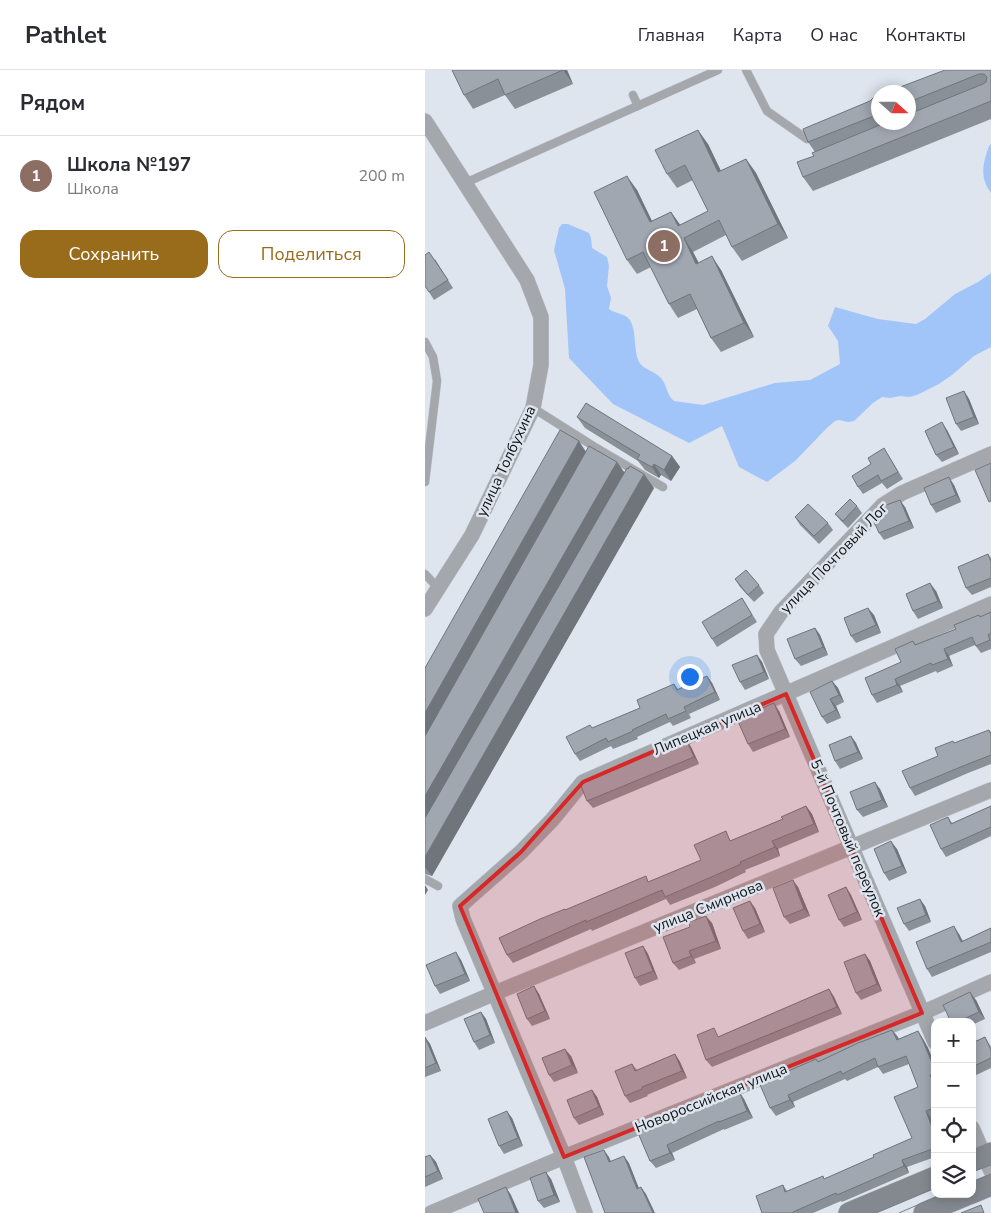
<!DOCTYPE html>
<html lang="ru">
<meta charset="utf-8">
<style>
body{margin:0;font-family:"Nunito Sans",sans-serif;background:#f2f2f3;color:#2b2b33}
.controls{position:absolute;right:15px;bottom:15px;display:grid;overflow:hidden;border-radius:10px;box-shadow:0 2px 12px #0003}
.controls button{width:45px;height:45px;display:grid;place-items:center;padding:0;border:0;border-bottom:1px solid #e1e1e2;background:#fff;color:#2b2b33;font:25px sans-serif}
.compass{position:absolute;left:446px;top:15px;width:45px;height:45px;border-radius:50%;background:#fff;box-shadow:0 2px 12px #0003;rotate:111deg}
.you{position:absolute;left:264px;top:606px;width:18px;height:18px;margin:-12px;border:4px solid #fff;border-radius:50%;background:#1a73e8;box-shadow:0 0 0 8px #1a73e833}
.badge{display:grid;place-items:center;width:32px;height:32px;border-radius:50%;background:#986c1b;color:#fff;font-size:16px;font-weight:700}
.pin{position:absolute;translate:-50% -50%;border:2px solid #fff;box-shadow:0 1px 5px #0006}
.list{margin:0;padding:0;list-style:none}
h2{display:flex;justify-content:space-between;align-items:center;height:65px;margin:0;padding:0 20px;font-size:21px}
h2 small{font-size:16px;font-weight:400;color:#7c7c81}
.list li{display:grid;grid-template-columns:32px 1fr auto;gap:15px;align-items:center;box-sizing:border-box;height:80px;padding:0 20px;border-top:1px solid #e1e1e2}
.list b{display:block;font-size:19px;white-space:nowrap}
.list p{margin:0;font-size:16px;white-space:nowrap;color:#7c7c81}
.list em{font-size:16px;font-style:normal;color:#7c7c81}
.actions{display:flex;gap:10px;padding:15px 20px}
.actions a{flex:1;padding:11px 0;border:1px solid #986c1b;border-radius:15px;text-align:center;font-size:18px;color:#986c1b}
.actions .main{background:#986c1b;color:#fff}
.icon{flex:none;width:28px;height:28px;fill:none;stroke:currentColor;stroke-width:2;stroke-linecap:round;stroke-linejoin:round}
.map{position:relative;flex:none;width:566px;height:1143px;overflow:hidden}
header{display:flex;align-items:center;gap:30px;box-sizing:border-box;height:70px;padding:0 25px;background:#fff;border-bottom:1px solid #e1e1e2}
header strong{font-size:24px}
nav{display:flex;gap:28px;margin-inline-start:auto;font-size:18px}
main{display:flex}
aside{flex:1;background:#fff}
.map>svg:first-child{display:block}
</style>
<header>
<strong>Pathlet</strong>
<nav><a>Главная</a><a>Карта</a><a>О нас</a><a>Контакты</a></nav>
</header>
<main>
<aside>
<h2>Рядом<small></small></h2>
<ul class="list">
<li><span class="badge" style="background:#8d6e63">1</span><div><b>Школа №197</b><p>Школа</p></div><em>200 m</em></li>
</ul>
<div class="actions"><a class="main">Сохранить</a><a>Поделиться</a></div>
</aside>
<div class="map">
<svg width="566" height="1143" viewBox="0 0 566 1143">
<rect width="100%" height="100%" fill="#dee5ef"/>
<g fill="#a2c5f9">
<path d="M566,74V123C554,107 558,93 564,76Z"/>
<path d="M137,154H143L164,163L166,168L167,178L182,187L184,196L182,216L186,228L184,239C190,244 200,243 205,250C212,262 208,279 214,292C219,300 230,301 236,308C242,315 242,326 249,331L278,335L350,313L385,310L415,294L413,271L403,256L410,237L453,249L491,254L500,249L530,224L553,212L566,203V277L549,286L527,305L514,314L492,325L484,327L475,326L465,328L457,327L448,333L429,351L423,352L414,350L410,351L402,358L370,391L342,412L314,397L297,356L264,373L188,334L144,288L140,219L129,180L134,158Z"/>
</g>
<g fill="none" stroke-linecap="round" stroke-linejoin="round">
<defs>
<g id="service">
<polyline points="321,0 342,41 382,69 390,66"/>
<polyline points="208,25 213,36"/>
<polyline points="40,113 293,0"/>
<polyline points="0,272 8,287 12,311 0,412"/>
<polyline points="108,338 173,379 167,389"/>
<polyline points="173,379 238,417"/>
<polyline points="0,504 13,518"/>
<polyline points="0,809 13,816"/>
</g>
<g id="minor">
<polyline points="0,51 102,210 116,247 116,295 108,338 47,465 0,539"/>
<polyline points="0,953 70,923 566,720"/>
<polyline points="510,972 342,580 341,564 356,542 458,435 477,423 566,384"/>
<polyline points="547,1058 566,1101"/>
<polyline points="6,1143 139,1087 497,943 566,912"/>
<polyline points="160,1143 139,1087 38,849 35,836 96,782 127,750 158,712 566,534"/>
</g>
<g id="secondary">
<polyline points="547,1091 566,1083"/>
<polyline points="547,1123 566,1115"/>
<polyline points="424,1143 510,1107"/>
<polyline points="499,1143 544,1124"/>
</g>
</defs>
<use href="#service" stroke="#bac0c9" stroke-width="9"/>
<use href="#minor" stroke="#bac0c9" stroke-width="16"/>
<use href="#secondary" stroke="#bac0c9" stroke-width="22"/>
<use href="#service" stroke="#a4a7ab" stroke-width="8"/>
<use href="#minor" stroke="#a4a7ab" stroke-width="15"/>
<use href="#secondary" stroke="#84898f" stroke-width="21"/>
<g stroke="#7a7f86" stroke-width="1">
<polyline points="547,1102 566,1095"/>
<polyline points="547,1112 566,1104"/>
<polyline points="451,1143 510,1118"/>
<polyline points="474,1143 518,1124"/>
</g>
</g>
<g fill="#8a9098">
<polygon points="27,0 142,0 148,14 90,39 80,25 48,39 39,25"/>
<polygon points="566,0 566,49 388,121 378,107 390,82 383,72 454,26 454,52 484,52 484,22"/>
<polygon points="283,74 296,101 321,89 331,103 363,168 317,191 307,177 301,165 268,182 274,193 296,200 329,267 296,282 286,268 272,239 253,248 244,234 226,197 212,204 202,190 212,120 227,151 246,142 255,155 283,141 268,110 252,118 242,104"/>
<polygon points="10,189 28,218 9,230 4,222"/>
<polygon points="539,321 544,329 554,354 536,361 531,354"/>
<polygon points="152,347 247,386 255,397 246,411 236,405 234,408 220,400 213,391 160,358"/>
<polygon points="522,360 534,384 517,392 511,385"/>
<polygon points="459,378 478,409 462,419 457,413 438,424 433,417 446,394"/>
<polygon points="161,381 199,403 229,418 7,806 0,804 0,598"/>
<polygon points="529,415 536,432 511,443 506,435"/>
<polygon points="432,436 437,443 423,458 416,451 410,444"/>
<polygon points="480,437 489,458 459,470 454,463"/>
<polygon points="370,447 403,453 408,460 394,474 375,455"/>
<polygon points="563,484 566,488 566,517 547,525 541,518"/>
<polygon points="310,509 334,515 339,523 329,532 315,517"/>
<polygon points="511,521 518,538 493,549 488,541"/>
<polygon points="317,528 332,552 292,577 287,569"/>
<polygon points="566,542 566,579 556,583 550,575 524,586 528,596 512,603 511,601 475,616 478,622 452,633 447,625 476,592 488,571 491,575 531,559 554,545 556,547"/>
<polygon points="449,545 456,563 431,573 426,566"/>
<polygon points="390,558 395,565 403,585 376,596 370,589"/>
<polygon points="332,585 337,592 344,609 320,620 315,612"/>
<polygon points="282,606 287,613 295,630 264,644 266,648 248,656 245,652 212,667 213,669 188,679 186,676 155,691 150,684 168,658 215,638 249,614 253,619"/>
<polygon points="407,611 413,618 419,632 411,636 416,648 402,654 397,647"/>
<polygon points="354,641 365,667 328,682 323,674"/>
<polygon points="564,660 566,662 566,694 543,703 490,726 485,718 513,686 529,673"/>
<polygon points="426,666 431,673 438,689 415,699 410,691"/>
<polygon points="261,669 266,677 274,694 168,738 162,731"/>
<polygon points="455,719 463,737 438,747 432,740"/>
<polygon points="381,736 387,744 394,762 353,779 355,786 320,800 321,802 290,817 245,835 241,829 167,861 166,859 88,893 82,885 141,840 224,812 276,790 307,770 358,749"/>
<polygon points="566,736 566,766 521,787 516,779 523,747 527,753"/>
<polygon points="472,779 482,803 464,811 459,803"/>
<polygon points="373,817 385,846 365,854 359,847"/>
<polygon points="421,817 426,825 437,850 419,857 414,850"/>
<polygon points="500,836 506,852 484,861 479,854"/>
<polygon points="330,838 340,862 323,869 318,861"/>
<polygon points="287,853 296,879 269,889 271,893 254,900 248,893"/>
<polygon points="566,858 566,882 507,907 502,899 534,864 538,871"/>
<polygon points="218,876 223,884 233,909 215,916 210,908"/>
<polygon points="440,884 445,891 457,921 436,930 431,923"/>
<polygon points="36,890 45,911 15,924 10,916"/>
<polygon points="109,916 114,924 125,949 107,956 102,949"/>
<polygon points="404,919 409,927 417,944 287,997 281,990 295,966"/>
<polygon points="551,930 560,949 547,955 547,952 526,952"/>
<polygon points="56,942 61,949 70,973 54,980 49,972"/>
<polygon points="467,960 473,969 493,961 498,969 503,978 510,995 510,1046 506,1048 510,1059 510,1087 482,1097 484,1103 417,1132 416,1131 388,1143 337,1143 358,1115 362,1121 400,1109 449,1087 487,1068 493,1017 484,994 458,1004 453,997 422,1011 420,1009 368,1032 370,1037 351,1046 345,1038 353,1002 355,1005 393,992 436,972"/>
<polygon points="0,967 5,974 16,1001 0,1007"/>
<polygon points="560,967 566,977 566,998 547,1007 547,973"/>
<polygon points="250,984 255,992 262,1008 222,1025 223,1026 205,1033 200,1026 207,994 212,1000"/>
<polygon points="146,986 153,1003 129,1012 124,1005"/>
<polygon points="167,1020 172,1027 179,1045 154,1055 149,1048"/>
<polygon points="319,1029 328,1048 299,1060 299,1059 247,1083 250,1090 231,1098 225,1091 213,1063"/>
<polygon points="87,1048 98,1076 79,1084 74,1076"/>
<polygon points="5,1085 11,1092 18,1109 0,1117 0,1087"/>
<polygon points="126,1109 135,1132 119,1138 113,1131"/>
</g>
<g fill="#70757c">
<polygon points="138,0 142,0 148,14"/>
<polygon points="273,60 283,74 303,116 293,102"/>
<polygon points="321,89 331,103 363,168 353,154"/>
<polygon points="202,106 212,120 234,166 225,152"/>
<polygon points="246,142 256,156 253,156"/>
<polygon points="259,168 268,182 281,208 271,194"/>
<polygon points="287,186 296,200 329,267 319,253"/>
<polygon points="539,321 544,329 554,354 549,347"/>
<polygon points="517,352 522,360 534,384 529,377"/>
<polygon points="154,371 163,385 0,674 0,643"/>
<polygon points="247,386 255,397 246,411 239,400"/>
<polygon points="192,392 202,406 0,756 0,726"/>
<polygon points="229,394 236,405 234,408 227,397"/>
<polygon points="219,404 229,418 7,806 0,797 0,787"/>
<polygon points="524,407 529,415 536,432 531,425"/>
<polygon points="475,430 480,437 489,458 484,451"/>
<polygon points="505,513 511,521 518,538 513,531"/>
<polygon points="443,538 449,545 456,563 451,555"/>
<polygon points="390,558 395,565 403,585 398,577"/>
<polygon points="519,579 524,586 528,596 523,589"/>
<polygon points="332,585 337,592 344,609 339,602"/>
<polygon points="282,606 287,613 295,630 290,622"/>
<polygon points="470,609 475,616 478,622 472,615"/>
<polygon points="407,611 413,618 419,632 414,625"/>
<polygon points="405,629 411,636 416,648 411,640"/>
<polygon points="349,633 354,641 365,667 360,659"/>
<polygon points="426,666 431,673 438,689 433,682"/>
<polygon points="261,669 266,677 274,694 269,687"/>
<polygon points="450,712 455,719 463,737 457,730"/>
<polygon points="381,736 387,744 394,762 389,754"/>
<polygon points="347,771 353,779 355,786 350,777"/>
<polygon points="466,771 472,779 482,803 477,796"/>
<polygon points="368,810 373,817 385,846 379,839"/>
<polygon points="0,815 3,820 0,825"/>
<polygon points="421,817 426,825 437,850 432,842"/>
<polygon points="495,829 500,836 506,852 501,845"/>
<polygon points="325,831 330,838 340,862 335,854"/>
<polygon points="281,846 287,853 296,879 291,871"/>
<polygon points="529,856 534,864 541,880 536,872"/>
<polygon points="218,876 223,884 233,909 228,901"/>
<polygon points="264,881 269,889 271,893 266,886"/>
<polygon points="31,882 36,890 45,911 40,904"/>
<polygon points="440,884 445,891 457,921 452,914"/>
<polygon points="109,916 114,924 125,949 120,941"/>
<polygon points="404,919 409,927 417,944 412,937"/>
<polygon points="545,922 551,930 560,949 554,942"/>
<polygon points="56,942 61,949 70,973 65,965"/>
<polygon points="467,960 473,967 477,977 472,970"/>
<polygon points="493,961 498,969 503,978 510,995 510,1000"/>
<polygon points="0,967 5,974 16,1001 11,993"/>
<polygon points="140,979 146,986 153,1003 147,995"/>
<polygon points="250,984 255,992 262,1008 257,1001"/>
<polygon points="167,1020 172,1027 179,1045 174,1037"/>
<polygon points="314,1021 319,1029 328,1048 322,1041"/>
<polygon points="363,1025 368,1032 370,1037 365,1030"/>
<polygon points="82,1041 87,1048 98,1076 93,1068"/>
<polygon points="501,1041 506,1048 510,1059 510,1065"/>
<polygon points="242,1075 247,1083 250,1090 245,1083"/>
<polygon points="179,1080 184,1087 189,1099 184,1092"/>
<polygon points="5,1085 11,1092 18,1109 13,1101"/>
<polygon points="199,1086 204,1093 217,1126 212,1119"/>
<polygon points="477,1090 482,1097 484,1103 479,1096"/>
<polygon points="121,1102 126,1109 135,1132 129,1125"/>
<polygon points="81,1117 86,1125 94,1143 91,1143"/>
<polygon points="216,1117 221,1124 230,1143 228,1143"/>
</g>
<g fill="#a0a7b1" stroke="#70757c">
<polygon points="27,0 138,0 80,25 73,9 39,25"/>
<polygon points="520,0 566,0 566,31 378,107 372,92 389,86 387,83 462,52 484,52 484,44 558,14 561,12 562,7 559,4 554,4 484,32 484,22 462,22"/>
<polygon points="454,26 454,44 383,72 378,59 445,31 448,28"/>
<polygon points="273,60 293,102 321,89 353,154 307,177 294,150 259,168 271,194 287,186 319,253 286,268 265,224 244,234 218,182 202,190 169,122 202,106 225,152 246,142 253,156 283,141 260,95 242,104 230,80"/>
<polygon points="4,182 23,210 4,222 0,216 0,185"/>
<polygon points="539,321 549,347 531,354 521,328"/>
<polygon points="161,333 247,386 239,400 229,394 227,397 212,389 215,385 152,347"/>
<polygon points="517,352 529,377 511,385 500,361"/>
<polygon points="135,360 154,371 0,643 0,598"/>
<polygon points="164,376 192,392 0,726 0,666"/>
<polygon points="459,378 473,402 456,411 453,405 433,417 427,406 446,394 443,388"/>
<polygon points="566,393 566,431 564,432 550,400"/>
<polygon points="205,396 219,404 0,787 0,748 202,398 203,399"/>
<polygon points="524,407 531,425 506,435 499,418"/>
<polygon points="425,429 432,436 418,451 410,444"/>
<polygon points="475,430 484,451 454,463 447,447 456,437"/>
<polygon points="383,434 403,453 389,466 370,447"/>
<polygon points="563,484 566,492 566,508 541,518 533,497"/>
<polygon points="321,500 334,515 323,525 310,509"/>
<polygon points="505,513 513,531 488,541 481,524"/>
<polygon points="317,528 327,545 287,569 277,552"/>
<polygon points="443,538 451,555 426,566 419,548"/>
<polygon points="566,542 566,563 563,565 565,570 551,576 547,567 519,579 523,589 507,595 506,593 470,609 472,615 447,625 440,608 476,592 470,579 488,571 490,575 531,559 529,555 554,545 555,547"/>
<polygon points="390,558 398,577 370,589 362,569"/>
<polygon points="332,585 339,602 315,612 307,595"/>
<polygon points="282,606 290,622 259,637 261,641 243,649 241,644 207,660 208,661 183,672 181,668 150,684 141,667 165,655 167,658 215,638 212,630 249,614 252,620"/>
<polygon points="407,611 414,625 405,629 411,640 397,647 385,622"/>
<polygon points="349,633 360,659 323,674 312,649"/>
<polygon points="564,660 566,665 566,685 538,696 485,718 477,701 513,686 510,678 528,671 529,673"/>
<polygon points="426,666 433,682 410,691 404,675"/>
<polygon points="261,669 269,687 162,731 156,716 159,712"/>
<polygon points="450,712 457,730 432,740 425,722"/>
<polygon points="381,736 389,754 347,771 350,777 315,792 316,794 284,808 240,827 237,820 161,852 161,850 82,885 74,868 115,849 140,839 140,840 221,806 223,812 276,790 269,775 301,761 305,771 358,749 356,747"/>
<polygon points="566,736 566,757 516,779 505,755 523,747 526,754"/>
<polygon points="466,771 477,796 459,803 449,779"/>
<polygon points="368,810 379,839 359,847 348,818"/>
<polygon points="421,817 432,842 414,850 403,825"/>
<polygon points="495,829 501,845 479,854 472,838"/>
<polygon points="325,831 335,854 318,861 308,838"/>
<polygon points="281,846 291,871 264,881 266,886 248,893 238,867 265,857 264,852"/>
<polygon points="529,856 536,872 566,858 566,872 502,899 491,872"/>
<polygon points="218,876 228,901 210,908 200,883"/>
<polygon points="31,882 40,904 10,916 1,895"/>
<polygon points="440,884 452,914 431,923 419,892"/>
<polygon points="109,916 120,941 102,949 92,924"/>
<polygon points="404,919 412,937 281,990 272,965 289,958 293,967"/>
<polygon points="545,922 554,942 532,952 526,952 518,935"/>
<polygon points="56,942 65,965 49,972 39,949"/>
<polygon points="467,960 472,970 493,961 498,971 510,1000 510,1003 505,1005 510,1016 510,1037 501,1041 510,1065 510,1078 477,1090 479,1096 412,1125 411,1123 368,1142 368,1143 337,1143 331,1126 358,1115 360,1122 398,1106 399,1109 449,1087 448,1085 487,1068 469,1027 493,1017 481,986 453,997 450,988 417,1004 416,1001 363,1025 365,1030 345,1038 333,1010 353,1002 354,1005 391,989 393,992 435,972 436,972"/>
<polygon points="0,967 11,993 0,998"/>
<polygon points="560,967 566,980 566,988 547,997 547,973"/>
<polygon points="140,979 147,995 124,1005 117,988"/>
<polygon points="250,984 257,1001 217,1017 217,1019 200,1026 190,1001 207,994 210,1001"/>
<polygon points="167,1020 174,1037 149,1048 142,1030"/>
<polygon points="314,1021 322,1041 294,1052 294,1051 242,1075 245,1083 225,1091 213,1063"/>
<polygon points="82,1041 93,1068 74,1076 63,1049"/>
<polygon points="179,1080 184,1092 199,1086 212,1119 216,1117 228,1143 180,1143 159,1087"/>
<polygon points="5,1085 13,1101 0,1107 0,1087"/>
<polygon points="121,1102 129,1125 113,1131 105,1108"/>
<polygon points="81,1117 91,1143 59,1143 53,1129"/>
<polygon points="556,1135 559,1143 536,1143"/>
</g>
<path fill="#d62828" fill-opacity="0.2" stroke="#d62828" stroke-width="4" stroke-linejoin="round" d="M361,624L497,943L139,1087L35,836L96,782L158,712Z"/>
<g text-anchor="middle" stroke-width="5" stroke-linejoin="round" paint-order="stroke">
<g font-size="15" fill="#14171a" stroke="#dee5ef">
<text transform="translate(81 391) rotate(-65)" y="5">улица Толбухина</text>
<text transform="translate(409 488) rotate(-46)" y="5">улица Почтовый Лог</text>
<text transform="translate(282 658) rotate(-23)" y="5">Липецкая улица</text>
<text transform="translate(423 768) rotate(67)" y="5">5-й Почтовый переулок</text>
<text transform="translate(283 836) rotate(-22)" y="5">улица Смирнова</text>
<text transform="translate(286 1028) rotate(-22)" y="5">Новороссийская улица</text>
</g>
</g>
</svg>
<div class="controls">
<button>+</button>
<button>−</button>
<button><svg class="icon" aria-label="locate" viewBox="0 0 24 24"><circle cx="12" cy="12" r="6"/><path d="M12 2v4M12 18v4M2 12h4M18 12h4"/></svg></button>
<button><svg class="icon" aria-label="layers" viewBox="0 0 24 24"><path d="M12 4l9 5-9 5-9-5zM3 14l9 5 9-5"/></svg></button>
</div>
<svg class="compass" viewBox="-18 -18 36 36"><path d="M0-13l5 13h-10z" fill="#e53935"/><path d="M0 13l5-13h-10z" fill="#7c7c81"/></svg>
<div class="you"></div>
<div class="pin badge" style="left:239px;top:176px;background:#8d6e63">1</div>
</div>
</main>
